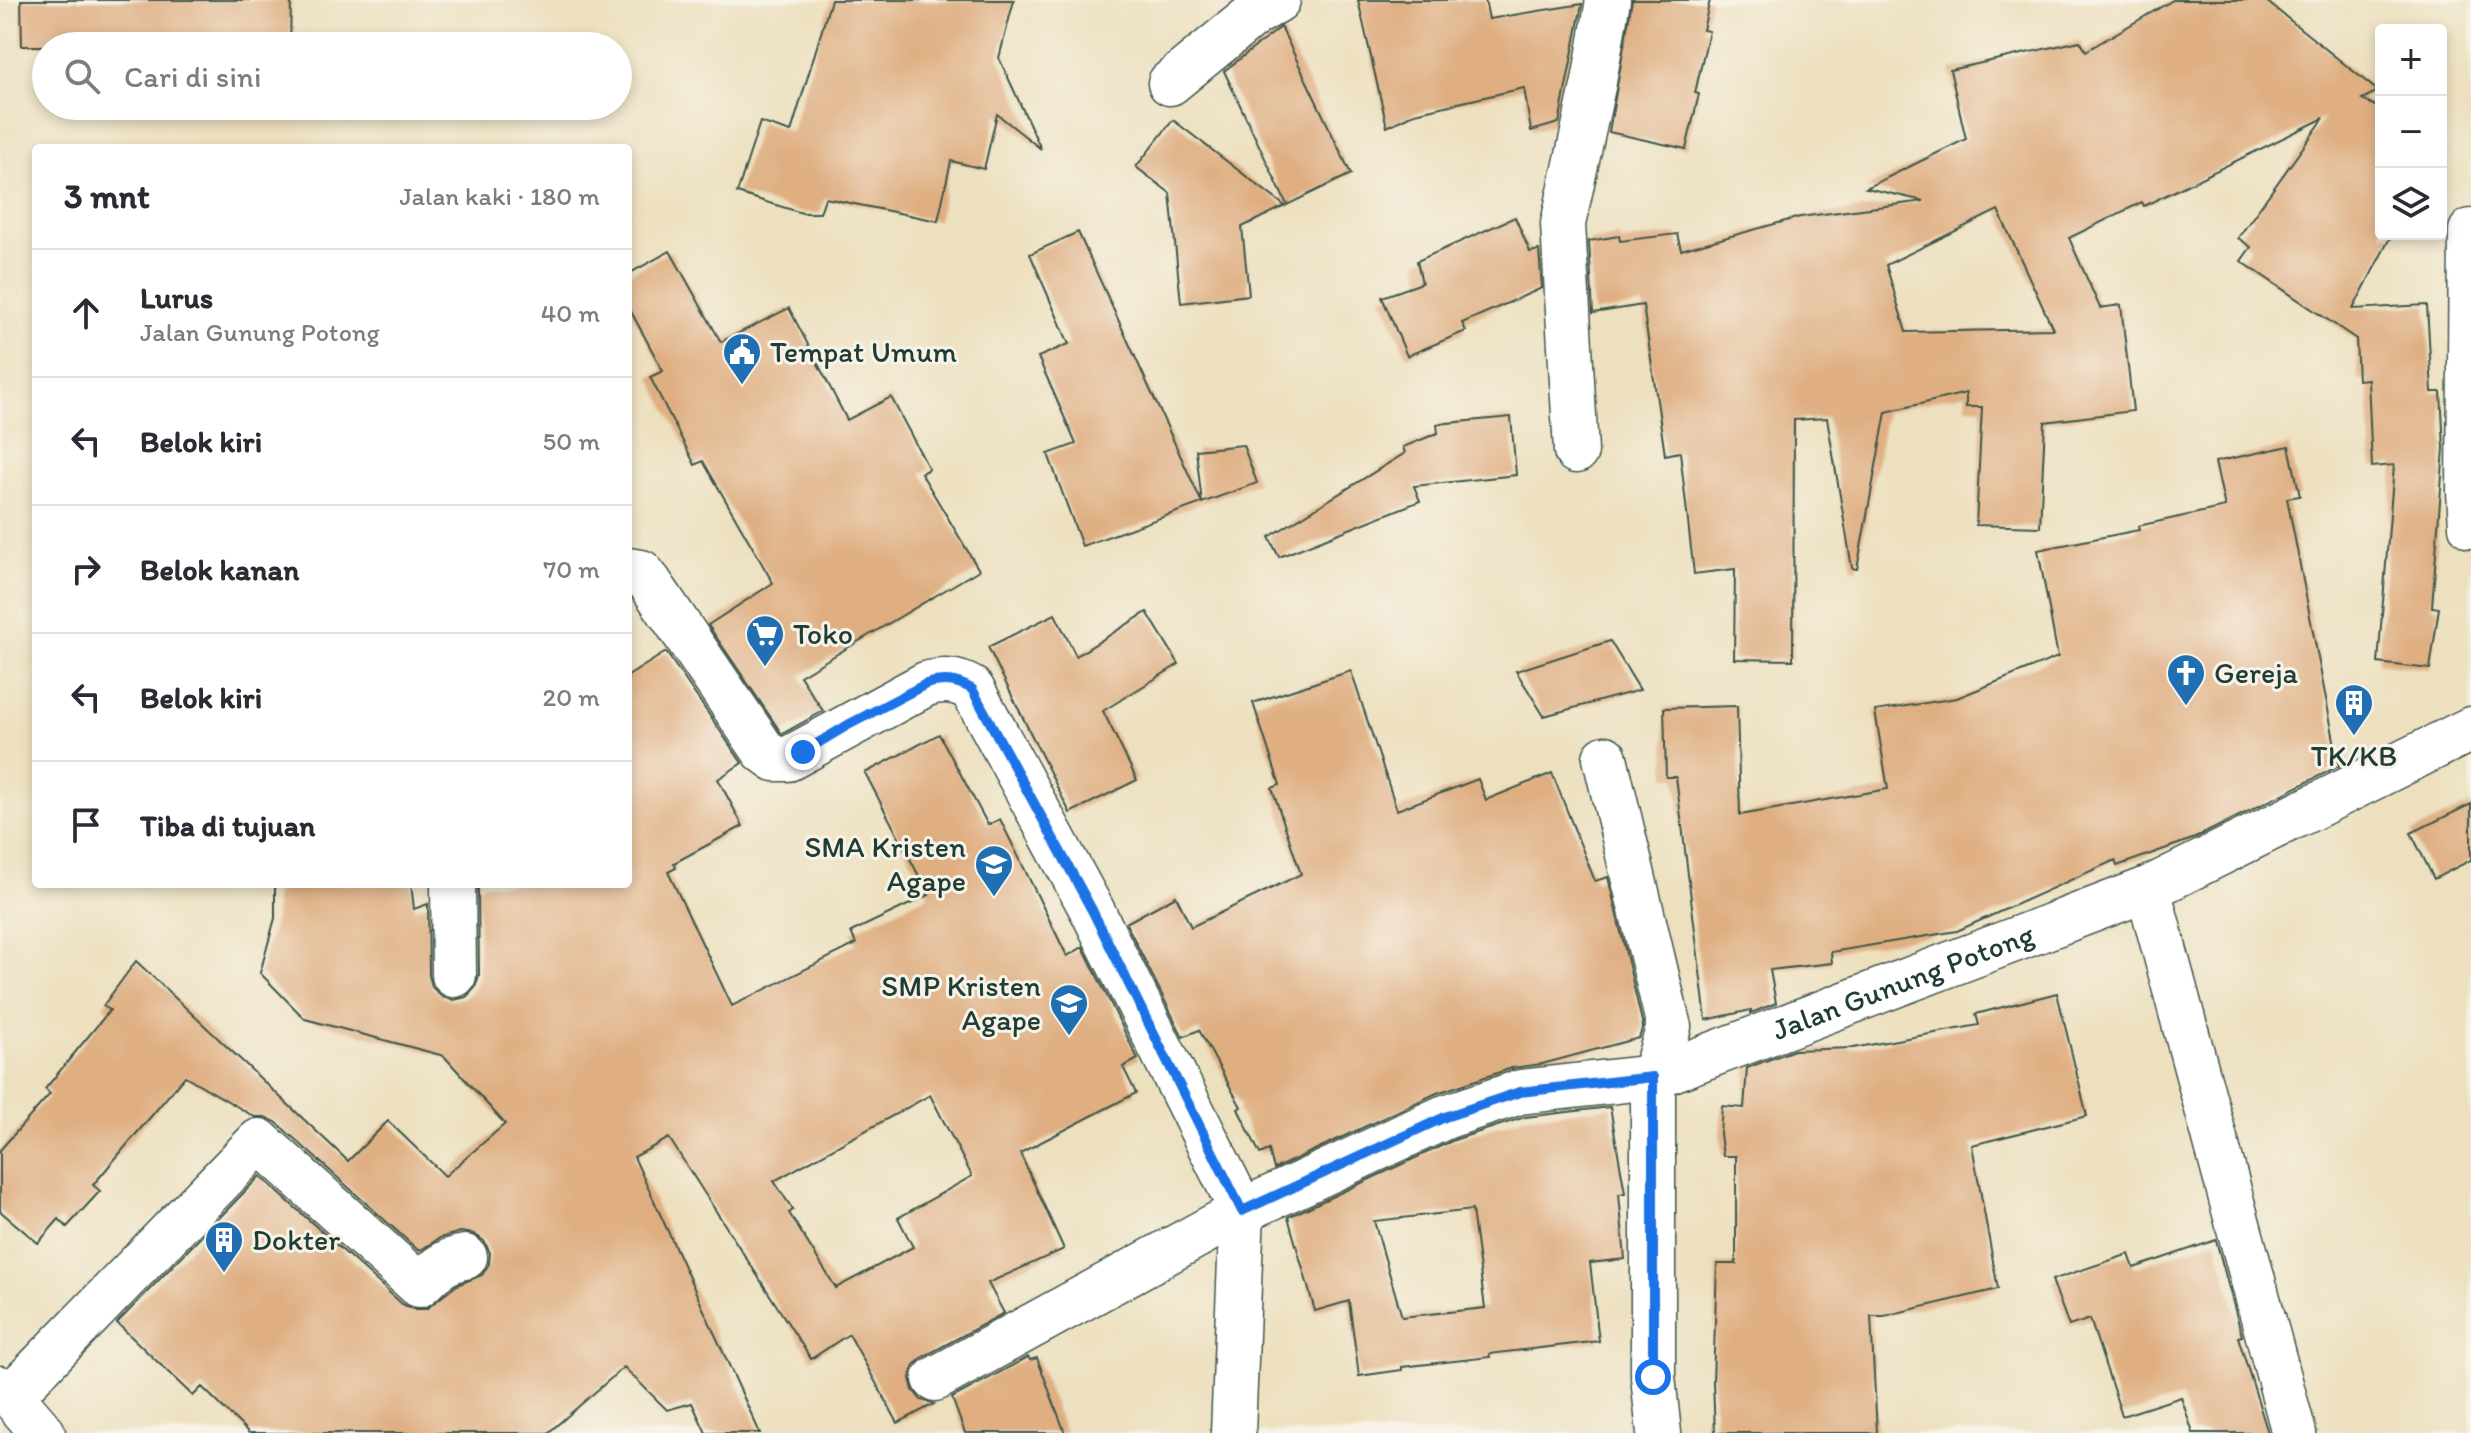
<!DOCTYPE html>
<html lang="id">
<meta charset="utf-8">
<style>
body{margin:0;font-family:Itim,sans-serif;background:#f2f2f3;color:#2b2b33}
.controls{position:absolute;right:24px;top:24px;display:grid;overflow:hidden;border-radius:8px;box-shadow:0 4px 12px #0003}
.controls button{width:72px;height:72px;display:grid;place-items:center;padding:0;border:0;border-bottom:2px solid #e1e1e2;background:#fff;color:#2b2b33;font:40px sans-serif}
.stop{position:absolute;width:24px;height:24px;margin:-18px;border:6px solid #1a73e8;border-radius:50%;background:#fff}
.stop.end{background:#1a73e8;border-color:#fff;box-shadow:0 2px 8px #0008}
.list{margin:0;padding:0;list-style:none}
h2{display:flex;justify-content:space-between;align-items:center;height:104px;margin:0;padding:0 32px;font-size:34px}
h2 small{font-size:26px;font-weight:400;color:#7c7c81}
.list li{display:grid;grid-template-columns:52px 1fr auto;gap:24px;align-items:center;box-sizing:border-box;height:128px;padding:0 32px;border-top:2px solid #e1e1e2}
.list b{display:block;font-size:30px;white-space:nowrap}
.list p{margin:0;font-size:26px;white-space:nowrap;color:#7c7c81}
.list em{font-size:26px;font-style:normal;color:#7c7c81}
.icon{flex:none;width:44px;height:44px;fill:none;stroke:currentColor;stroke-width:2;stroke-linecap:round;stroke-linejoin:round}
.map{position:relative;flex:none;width:2471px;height:1433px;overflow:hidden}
.search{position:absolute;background:#fff;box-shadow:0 4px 12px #0003;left:32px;top:32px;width:600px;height:88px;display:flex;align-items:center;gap:20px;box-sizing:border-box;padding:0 28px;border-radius:44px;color:#7c7c81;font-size:30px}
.panel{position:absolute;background:#fff;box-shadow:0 4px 12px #0003;left:32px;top:144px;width:600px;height:744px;border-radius:8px}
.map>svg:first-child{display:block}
</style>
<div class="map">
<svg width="2471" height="1433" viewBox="0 0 2471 1433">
<rect width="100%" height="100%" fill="#f7f3e8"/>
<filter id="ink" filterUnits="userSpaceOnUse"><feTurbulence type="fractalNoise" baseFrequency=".0125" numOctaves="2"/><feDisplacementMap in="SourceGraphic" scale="16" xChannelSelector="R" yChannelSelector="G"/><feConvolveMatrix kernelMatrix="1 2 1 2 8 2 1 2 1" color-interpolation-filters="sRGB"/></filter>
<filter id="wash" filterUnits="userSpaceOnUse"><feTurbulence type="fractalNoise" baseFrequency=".006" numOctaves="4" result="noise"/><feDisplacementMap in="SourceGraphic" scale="32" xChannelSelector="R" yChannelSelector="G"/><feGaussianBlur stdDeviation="1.8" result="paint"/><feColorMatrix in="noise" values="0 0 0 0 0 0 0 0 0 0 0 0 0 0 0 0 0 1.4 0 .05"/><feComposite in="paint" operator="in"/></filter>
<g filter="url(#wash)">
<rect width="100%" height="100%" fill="#ede0bf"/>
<g id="blocks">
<g fill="#dfaf82" fill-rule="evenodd">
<polygon points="21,0 291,0 290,46 22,46"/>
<polygon points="831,0 1014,0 999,58 1041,149 997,114 984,169 951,161 938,221 825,198 820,213 802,213 737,193 760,122 791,132"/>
<polygon points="1358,0 1485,0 1489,19 1582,4 1559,123 1531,131 1524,88 1415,113 1387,127"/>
<polygon points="1632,0 1710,0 1703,30 1709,31 1695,93 1699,94 1686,149 1609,132"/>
<path d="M2173,0H2265L2378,91L2362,99L2381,109V234H2392L2353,309L2427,305L2432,392H2441L2444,448L2432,607L2439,608L2430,669L2378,663L2394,465L2372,467L2368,379L2358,380L2356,339L2241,261L2251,247L2238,238L2324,118L2144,206L2142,202L2069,238L2100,308L2121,305L2133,411L2045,422L2040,527L1976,525L1982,407H1966V393L1886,412L1857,569L1852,568L1827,418L1794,420L1793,660L1734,659L1735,569L1694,574L1680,452L1665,455L1643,305L1593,313L1589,241L1619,236L1620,241L1677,234L1681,250L1800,217L1924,201L1866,188L1966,139L1950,70L2080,41L2086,51ZM1998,210L2053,329L1906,332L1886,265Z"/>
<polygon points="1281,27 1351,174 1287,205 1224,71"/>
<polygon points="1173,120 1285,206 1242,227 1249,295 1181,303 1170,193 1136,167"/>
<polygon points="1515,217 1530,252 1539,250 1542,288 1462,323 1466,331 1407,356 1382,297 1422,283 1417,261"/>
<polygon points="1078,232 1202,503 1082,546 1048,454 1076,444 1038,357 1069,344 1030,254"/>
<polygon points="670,251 721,342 789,308 847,420 891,397 929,469 921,473 979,570 800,676 823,711 782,734 708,625 773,583 703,461 695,465 650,377 663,371 628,306 628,274"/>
<polygon points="1511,417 1516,475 1414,486 1420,501 1279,557 1269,537 1405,453 1403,447 1438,433 1437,424"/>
<polygon points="1243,445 1257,483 1202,503 1196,450"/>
<polygon points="2289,446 2300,496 2287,498 2339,766 2195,838 2117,866 2115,860 1957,931 1831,952 1832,963 1770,970 1776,1003 1751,1013 1751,1010 1706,1020 1676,777 1666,777 1664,708 1737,706 1740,815 1888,789 1875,711 1957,698 2058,657 2038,550 2139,530 2138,526 2225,507 2215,462"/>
<polygon points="1147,612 1179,664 1103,711 1137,780 1070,813 988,647 1055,614 1076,656"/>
<polygon points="1610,641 1640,690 1544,716 1516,671"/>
<path d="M666,652L742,763L718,779L743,826L674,863L676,868L668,872L732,1006L856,944L851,932L929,895L865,773L939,734L988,825L1000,819L1067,956L1083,947L1138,1059L1123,1067L1136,1093L1020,1153L1064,1249L988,1283L1004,1313L923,1357L914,1365L910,1378L913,1390L921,1400L934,1404L898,1423L849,1334L811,1359L669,1138L634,1157L760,1433H706L692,1403L667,1410L624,1367L548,1433H249L202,1387L193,1396L117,1323L260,1176L402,1304L412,1309H426L457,1285L482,1275L489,1264L490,1253L484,1241L474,1234L460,1232L440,1238L419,1251L276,1122L265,1117H255L185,1076L93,1185L100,1191L67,1227L59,1219L38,1243L0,1211V1150L50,1094L45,1089L110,1010L103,1006L136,961L348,1161L388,1121L445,1176L505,1124L444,1056L305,1019L260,973L275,918V884H411L414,909L428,904L429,975L432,987L442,997L454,1000L466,997L475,988L479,975L478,887L486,884H628V676ZM930,1095L972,1176L898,1218L913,1247L836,1288L789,1213L793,1210L774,1181Z"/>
<polygon points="1351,671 1397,810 1478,779 1486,800 1552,773 1595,881 1608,877 1643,1026 1639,1038 1542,1064 1512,1068 1437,1093 1274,1169 1269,1150 1260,1154 1238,1109 1241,1107 1199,1030 1183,1037 1126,923 1176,896 1191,927 1301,874 1272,788 1280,785 1253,703"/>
<polygon points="2471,804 2471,860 2434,879 2411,833"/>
<polygon points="2057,993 2087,1116 1972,1145 1998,1289 1884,1316 1871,1316 1877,1433 1715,1433 1713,1382 1717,1264 1736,1264 1736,1156 1723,1156 1720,1134 1722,1106 1744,1108 1747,1068 1794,1050 1853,1048 1979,1025 1976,1014"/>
<path d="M1610,1107L1625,1193L1619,1194L1625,1259L1590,1263L1599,1341L1489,1354L1490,1357L1402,1367V1370L1359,1376L1349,1301L1315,1311L1288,1217L1454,1140L1525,1117ZM1472,1210L1485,1308L1402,1317L1374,1221Z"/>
<polygon points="2216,1240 2242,1336 2238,1337 2268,1433 2193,1433 2181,1397 2122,1416 2090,1319 2069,1326 2052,1280 2129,1254 2134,1268"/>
<polygon points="1028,1357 1030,1360 1037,1358 1065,1433 965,1433 952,1398"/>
</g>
</g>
</g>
<g filter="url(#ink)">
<use href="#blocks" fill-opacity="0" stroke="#3e5549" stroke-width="2"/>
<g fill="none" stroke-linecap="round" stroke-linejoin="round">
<defs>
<g id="minor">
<polyline points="1170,83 1253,15 1278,0"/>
<polyline points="2471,231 2469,491 2471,526"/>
<polyline points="1576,451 1563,224 1594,82 1608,0"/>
<path d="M628,570L641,572L650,583L764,751L775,759H788L926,684C944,679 956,680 972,689L1092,910L1242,1211L1233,1433"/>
<polyline points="1605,758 1669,1027 1653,1077 1653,1377 1659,1433"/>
<polyline points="453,884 454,975"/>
<polyline points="2148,889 2294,1433"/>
<path id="s1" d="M935,1379L1242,1211L1445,1117L1520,1092L1653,1077L2148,889L2471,729"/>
<path d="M11,1396L259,1141L419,1285C434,1271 444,1260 465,1257"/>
</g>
<polyline id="trunk" points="0,1388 11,1396 43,1433"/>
</defs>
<use href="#minor" stroke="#3e5549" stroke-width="47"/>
<use href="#trunk" stroke="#3e5549" stroke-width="47"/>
<use href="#minor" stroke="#fff" stroke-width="44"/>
<use href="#trunk" stroke="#fff" stroke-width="44"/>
</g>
</g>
<g fill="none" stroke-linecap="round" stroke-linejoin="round" filter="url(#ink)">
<path stroke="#1a73e8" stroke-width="10" d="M803,752L848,725L926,684C944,679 956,680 972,689L1092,910L1242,1211L1445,1117L1520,1092L1653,1077V1377"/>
</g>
<defs>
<symbol id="civic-pin" viewBox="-11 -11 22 30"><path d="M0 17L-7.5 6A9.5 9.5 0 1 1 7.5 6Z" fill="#1f6fb2" stroke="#f7f3e8"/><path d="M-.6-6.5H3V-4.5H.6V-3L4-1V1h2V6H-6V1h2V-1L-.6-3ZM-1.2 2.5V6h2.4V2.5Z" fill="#fff"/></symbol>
<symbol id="supermarket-pin" viewBox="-11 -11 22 30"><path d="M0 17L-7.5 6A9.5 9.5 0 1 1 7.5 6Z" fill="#1f6fb2" stroke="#f7f3e8"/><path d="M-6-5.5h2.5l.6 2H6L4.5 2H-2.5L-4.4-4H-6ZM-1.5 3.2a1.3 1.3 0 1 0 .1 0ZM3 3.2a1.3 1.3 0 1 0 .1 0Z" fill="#fff"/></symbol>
<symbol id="church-pin" viewBox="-11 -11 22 30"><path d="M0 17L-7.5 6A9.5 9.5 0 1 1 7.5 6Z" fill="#1f6fb2" stroke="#f7f3e8"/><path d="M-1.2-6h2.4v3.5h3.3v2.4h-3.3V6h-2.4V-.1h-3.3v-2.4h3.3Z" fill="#fff"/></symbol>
<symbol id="building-pin" viewBox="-11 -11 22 30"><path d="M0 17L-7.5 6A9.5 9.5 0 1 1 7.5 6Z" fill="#1f6fb2" stroke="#f7f3e8"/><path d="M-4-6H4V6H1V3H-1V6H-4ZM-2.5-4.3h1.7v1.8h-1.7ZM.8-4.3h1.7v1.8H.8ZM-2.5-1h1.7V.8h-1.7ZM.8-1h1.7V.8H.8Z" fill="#fff"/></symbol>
<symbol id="school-pin" viewBox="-11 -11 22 30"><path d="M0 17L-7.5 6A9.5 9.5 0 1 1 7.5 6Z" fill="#1f6fb2" stroke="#f7f3e8"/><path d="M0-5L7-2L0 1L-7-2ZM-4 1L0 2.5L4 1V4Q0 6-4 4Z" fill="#fff"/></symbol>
</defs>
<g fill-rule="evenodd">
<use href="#civic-pin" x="720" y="330" width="44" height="60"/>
<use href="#supermarket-pin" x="743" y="612" width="44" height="60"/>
<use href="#church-pin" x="2164" y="651" width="44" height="60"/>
<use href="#building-pin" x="2332" y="681" width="44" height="60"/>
<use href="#school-pin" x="972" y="842" width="44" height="60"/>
<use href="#school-pin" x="1047" y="981" width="44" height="60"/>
<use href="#building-pin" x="202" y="1218" width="44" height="60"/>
</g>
<g text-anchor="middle" stroke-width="6" stroke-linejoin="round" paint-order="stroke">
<g font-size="30" fill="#1f3d34" stroke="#f7f3e8" text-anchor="start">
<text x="770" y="362">Tempat Umum</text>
<text x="793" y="644">Toko</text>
<text x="2214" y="683">Gereja</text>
<text x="2354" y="766" text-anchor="middle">TK/KB</text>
<text x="966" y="857" text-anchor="end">SMA Kristen<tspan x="966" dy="34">Agape</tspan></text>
<text x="1041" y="996" text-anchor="end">SMP Kristen<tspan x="1041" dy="34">Agape</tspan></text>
<text x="252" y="1250">Dokter</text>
</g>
<g font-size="30" fill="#1f3d34" stroke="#f7f3e8">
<text dy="10" stroke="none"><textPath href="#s1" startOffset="1054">Jalan Gunung Potong</textPath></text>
</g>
</g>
</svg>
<div class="controls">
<button>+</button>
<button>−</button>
<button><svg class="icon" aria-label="layers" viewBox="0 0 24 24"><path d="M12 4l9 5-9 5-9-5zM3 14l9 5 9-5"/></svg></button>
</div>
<div class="stop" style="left:1653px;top:1377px"></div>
<div class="stop end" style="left:803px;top:752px"></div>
<div class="search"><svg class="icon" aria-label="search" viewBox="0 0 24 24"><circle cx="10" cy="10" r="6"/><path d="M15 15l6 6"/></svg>Cari di sini</div>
<section class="panel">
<h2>3 mnt<small>Jalan kaki · 180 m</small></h2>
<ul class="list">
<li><svg class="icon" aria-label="ahead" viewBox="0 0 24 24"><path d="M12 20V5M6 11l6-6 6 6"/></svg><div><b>Lurus</b><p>Jalan Gunung Potong</p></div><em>40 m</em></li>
<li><svg class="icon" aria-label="left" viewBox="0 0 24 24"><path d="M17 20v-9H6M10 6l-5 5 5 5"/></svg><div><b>Belok kiri</b></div><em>50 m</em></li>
<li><svg class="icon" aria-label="right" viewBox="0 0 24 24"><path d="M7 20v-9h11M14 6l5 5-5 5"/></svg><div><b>Belok kanan</b></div><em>70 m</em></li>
<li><svg class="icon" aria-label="left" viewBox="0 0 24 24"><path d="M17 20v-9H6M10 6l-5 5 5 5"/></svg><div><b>Belok kiri</b></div><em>20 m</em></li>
<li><svg class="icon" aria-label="arrive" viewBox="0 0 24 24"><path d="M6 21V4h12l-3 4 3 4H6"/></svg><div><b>Tiba di tujuan</b></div></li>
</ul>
</section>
</div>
